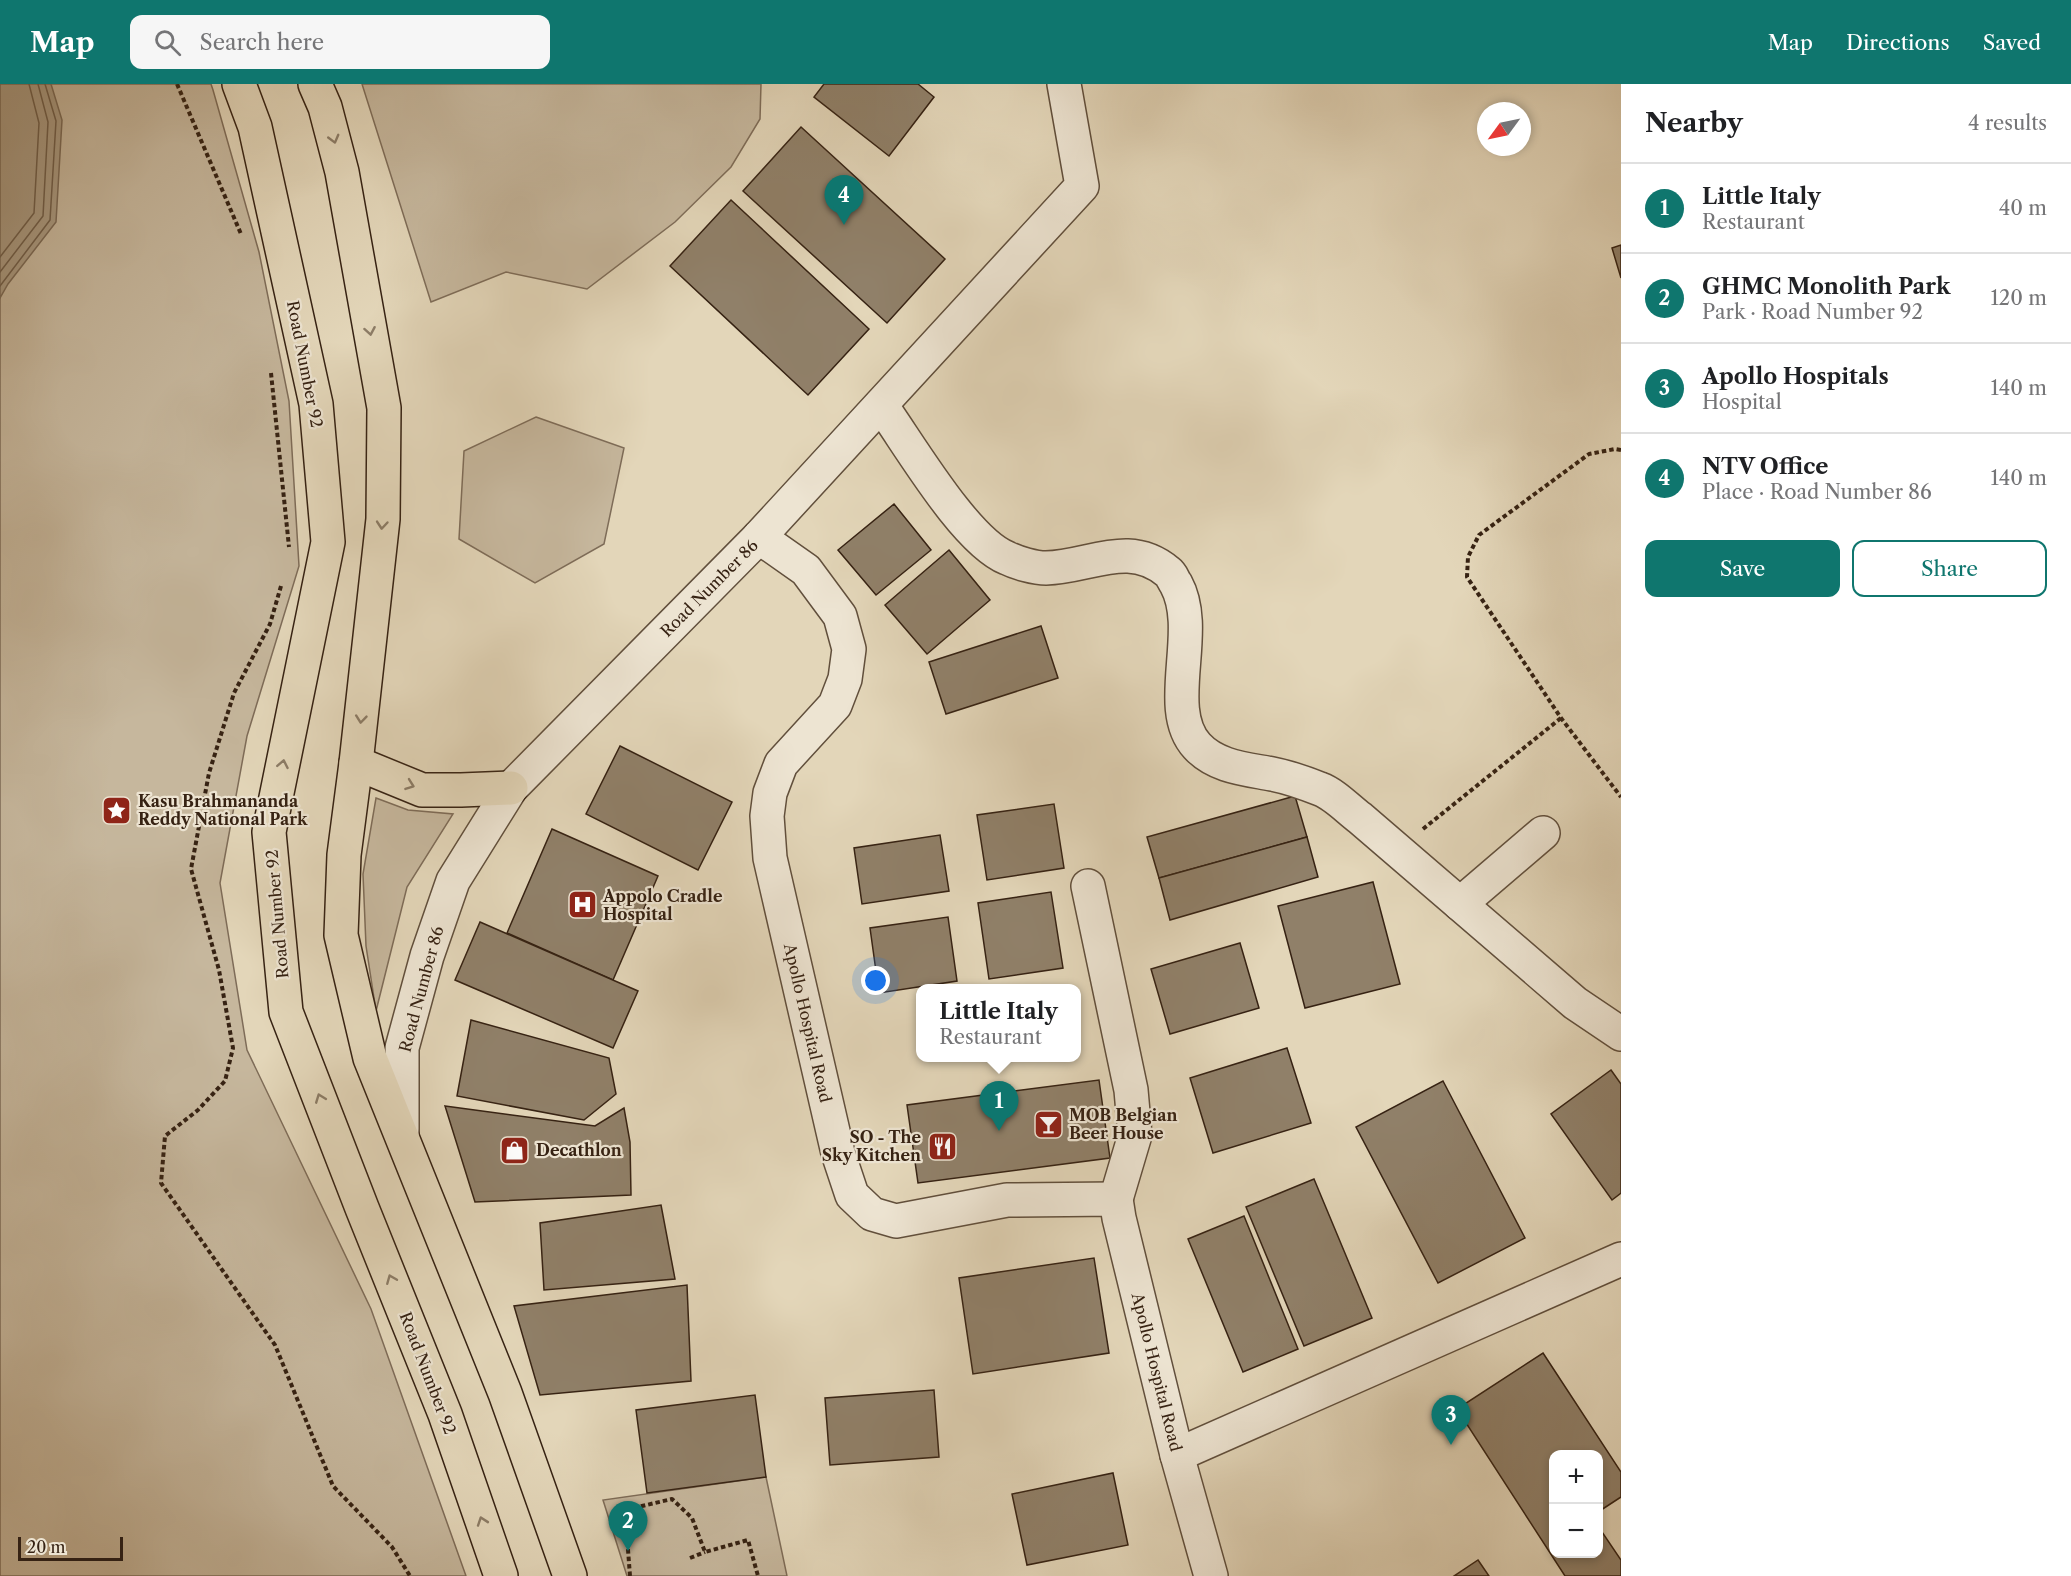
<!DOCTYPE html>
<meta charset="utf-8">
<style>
body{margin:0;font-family:"Libre Caslon Text",serif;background:#f6f6f6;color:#202124}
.controls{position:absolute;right:18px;bottom:18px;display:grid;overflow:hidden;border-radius:12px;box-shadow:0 3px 9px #0003}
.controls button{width:54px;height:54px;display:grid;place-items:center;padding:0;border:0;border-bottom:2px solid #e0e0e0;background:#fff;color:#202124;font:30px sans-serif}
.compass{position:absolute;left:1477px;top:18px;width:54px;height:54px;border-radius:50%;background:#fff;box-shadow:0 3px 9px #0003;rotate:237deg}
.scale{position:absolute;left:18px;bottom:15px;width:105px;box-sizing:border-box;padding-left:6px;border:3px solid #362213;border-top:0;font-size:16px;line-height:21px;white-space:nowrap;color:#362213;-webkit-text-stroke:4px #ede4d2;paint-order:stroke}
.you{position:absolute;left:876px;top:897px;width:21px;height:21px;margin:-15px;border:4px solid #fff;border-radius:50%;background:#1a73e8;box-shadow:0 0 0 9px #1a73e833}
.badge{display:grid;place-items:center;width:39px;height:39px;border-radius:50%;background:#0f766e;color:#fff;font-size:20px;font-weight:700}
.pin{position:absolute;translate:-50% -50px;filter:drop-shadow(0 2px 3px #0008)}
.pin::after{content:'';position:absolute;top:32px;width:21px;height:18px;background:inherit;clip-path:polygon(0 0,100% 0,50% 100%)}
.popup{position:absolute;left:916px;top:900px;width:165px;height:78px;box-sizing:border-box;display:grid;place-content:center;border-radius:12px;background:#fff;filter:drop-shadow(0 2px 4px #0005);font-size:20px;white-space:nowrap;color:#757577}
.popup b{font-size:22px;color:#202124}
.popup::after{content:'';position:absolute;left:50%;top:100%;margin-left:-12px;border:12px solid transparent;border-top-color:#fff}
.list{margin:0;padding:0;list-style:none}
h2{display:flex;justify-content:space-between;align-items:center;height:78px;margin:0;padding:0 24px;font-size:26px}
h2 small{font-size:20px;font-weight:400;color:#757577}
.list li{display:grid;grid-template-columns:39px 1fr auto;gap:18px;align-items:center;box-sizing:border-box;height:90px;padding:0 24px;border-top:2px solid #e0e0e0}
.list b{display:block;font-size:22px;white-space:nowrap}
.list p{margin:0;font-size:20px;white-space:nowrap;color:#757577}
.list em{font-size:20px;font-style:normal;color:#757577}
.actions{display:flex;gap:12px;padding:18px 24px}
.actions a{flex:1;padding:14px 0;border:2px solid #0f766e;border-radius:12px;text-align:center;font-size:21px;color:#0f766e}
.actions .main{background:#0f766e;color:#fff}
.icon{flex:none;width:33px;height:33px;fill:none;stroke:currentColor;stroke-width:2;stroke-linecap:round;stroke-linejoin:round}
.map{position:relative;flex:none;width:1621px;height:1492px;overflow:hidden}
header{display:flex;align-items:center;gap:36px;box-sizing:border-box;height:84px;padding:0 30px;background:#0f766e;color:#fff}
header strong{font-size:28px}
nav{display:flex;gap:33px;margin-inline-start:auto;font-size:21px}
.search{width:420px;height:54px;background:#f6f6f6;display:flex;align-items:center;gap:15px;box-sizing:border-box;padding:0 21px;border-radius:12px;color:#757577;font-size:22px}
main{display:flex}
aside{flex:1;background:#fff}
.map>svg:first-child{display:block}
</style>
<header>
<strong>Map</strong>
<div class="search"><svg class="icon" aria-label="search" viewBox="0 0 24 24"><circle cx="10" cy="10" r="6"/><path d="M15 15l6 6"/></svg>Search here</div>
<nav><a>Map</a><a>Directions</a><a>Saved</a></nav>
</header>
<main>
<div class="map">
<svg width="1621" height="1492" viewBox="0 0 1621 1492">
<rect width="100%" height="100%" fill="#e3d6b9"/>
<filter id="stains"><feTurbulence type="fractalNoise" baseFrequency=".00333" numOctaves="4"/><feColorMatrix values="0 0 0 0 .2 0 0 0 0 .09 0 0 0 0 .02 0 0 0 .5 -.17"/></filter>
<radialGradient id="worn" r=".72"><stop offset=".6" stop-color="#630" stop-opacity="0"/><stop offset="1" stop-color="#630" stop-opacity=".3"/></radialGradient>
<g fill="#c6b79d" stroke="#7e6c58" stroke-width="1.5">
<polygon points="0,0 211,0 213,6 259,168 289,317 299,482 247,652 220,799 247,966 371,1225 466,1492 0,1492"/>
<polygon points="362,0 761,0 760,35 731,83 675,138 587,205 506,188 431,218"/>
<polygon points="536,333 624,364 604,460 535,499 459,455 464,367"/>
<polygon points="376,714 408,726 453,730 407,803 376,927 366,862 363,790"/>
<polygon points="766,1393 787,1492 627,1492 603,1416"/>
</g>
<polygon fill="#a89981" stroke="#7a6955" stroke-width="1.5" points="0,0 51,0 62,36 56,138 8,200 0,214"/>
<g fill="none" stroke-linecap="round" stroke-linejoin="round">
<g stroke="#6f5e4a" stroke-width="1.5">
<polyline points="0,173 34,129 39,39 29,0"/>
<polyline points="0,188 43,132 48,38 38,0"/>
<polyline points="0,202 50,136 56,37 45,0"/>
</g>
</g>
<g fill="#908069" stroke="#362213" stroke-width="1.5">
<polygon points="824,0 918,0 934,13 889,72 814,13"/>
<polygon points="801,43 945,175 887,239 743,107"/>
<polygon points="731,116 869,245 808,311 670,182"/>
<polygon points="1621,161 1621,194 1612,164"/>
<polygon points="894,420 931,466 876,511 838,466"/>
<polygon points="949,466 990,516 927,570 885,521"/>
<polygon points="1041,542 1058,594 946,630 929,578"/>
<polygon points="620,662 732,718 698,786 586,730"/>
<polygon points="1295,712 1307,753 1159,794 1147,753"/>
<polygon points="1054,720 1064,784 987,796 977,731"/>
<polygon points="552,745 658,792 613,896 507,849"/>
<polygon points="940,751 949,807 862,820 854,764"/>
<polygon points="1307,753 1318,793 1170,836 1159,794"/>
<polygon points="1373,798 1400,900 1305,924 1278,822"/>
<polygon points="1051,808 1063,884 989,895 978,819"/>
<polygon points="948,833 957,897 879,909 870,844"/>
<polygon points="480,838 638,907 613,964 455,896"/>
<polygon points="1240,859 1259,924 1170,950 1151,885"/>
<polygon points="471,936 609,974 616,1010 584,1036 457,1012"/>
<polygon points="1287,964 1311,1039 1213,1069 1190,994"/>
<polygon points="1611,986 1621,1000 1621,1109 1612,1116 1551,1030"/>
<polygon points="1099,996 1110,1074 918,1099 907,1021"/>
<polygon points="1443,997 1525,1154 1438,1199 1356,1043"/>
<polygon points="445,1022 595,1042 624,1024 630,1058 631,1111 475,1118"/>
<polygon points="1314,1095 1372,1234 1304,1262 1246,1123"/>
<polygon points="661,1121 675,1195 544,1206 540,1139"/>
<polygon points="1244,1132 1298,1265 1243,1288 1188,1155"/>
<polygon points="1094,1174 1109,1269 973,1290 959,1194"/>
<polygon points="687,1201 691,1297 540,1311 514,1222"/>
<polygon points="1543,1269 1621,1388 1621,1413 1598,1428 1598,1370 1554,1370 1554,1470 1598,1470 1598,1442 1621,1476 1621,1492 1565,1492 1457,1325"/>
<polygon points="934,1306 939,1373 830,1381 825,1314"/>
<polygon points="755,1311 766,1393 647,1409 636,1326"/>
<polygon points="1113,1389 1128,1461 1027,1481 1012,1410"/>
<polygon points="1478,1476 1489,1492 1454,1492"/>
</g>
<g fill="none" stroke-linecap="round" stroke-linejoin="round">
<defs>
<g id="minor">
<path d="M881,321C909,360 965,457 1007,474C1017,479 1035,484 1046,484C1090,483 1129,455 1168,488C1172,491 1173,496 1176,500C1202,547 1162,624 1197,662C1216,683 1246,685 1272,690C1288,693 1305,699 1320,705C1334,710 1348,725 1360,734L1575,919L1621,950"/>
<polyline points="759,453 806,486 840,532 849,565 845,595 835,621 781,680 770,709 767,732 770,774 838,1069 852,1111 872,1130 896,1137 1007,1116 1116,1115 1119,1134 1177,1371 1211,1492"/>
<polyline points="1088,802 1131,1006 1135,1051 1116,1115"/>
<polyline points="1460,820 1543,749"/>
<polyline points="402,1051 402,964 427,872 453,797 511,704 759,453 1082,102 1064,0"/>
<polyline points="1177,1371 1621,1175"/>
</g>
<g id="major">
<polyline points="239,0 255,43 316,320 328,458 269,748 286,928 362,1124 445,1330 501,1492"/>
<polyline points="315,0 325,23 342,88 384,324 383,435 356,679 344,771 341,851 370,974 505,1309 570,1492"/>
<polyline points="356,679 422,706 461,706 511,704"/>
</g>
</defs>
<use href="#minor" stroke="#614f3c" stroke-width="36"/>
<use href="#major" stroke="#362213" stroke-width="36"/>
<g stroke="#362213" stroke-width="4" stroke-dasharray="4.5 3" stroke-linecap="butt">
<polyline points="177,0 241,150"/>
<polyline points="271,289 289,463"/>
<polyline points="1621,366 1615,365 1589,370 1479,451 1468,473 1467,493 1561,634 1621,713"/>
<polyline points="281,502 270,540 234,609 209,689 191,785 219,886 233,964 225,997 198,1026 165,1052 161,1099 275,1261 333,1402 392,1463 410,1492"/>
<polyline points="1423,745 1561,634"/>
<polyline points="690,1474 705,1468"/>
<polyline points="630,1492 625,1426 672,1415 692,1434 705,1468 748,1456 758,1492"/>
</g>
<use href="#minor" stroke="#ede4d2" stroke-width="33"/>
<use href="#major" stroke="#e3d6b9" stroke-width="33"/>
</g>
<defs><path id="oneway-chevron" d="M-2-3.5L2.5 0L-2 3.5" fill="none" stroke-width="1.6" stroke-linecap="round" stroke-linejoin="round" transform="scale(1.5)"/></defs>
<g stroke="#8c7c66">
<use href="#oneway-chevron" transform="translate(334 55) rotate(75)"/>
<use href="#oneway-chevron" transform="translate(370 247) rotate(80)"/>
<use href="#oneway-chevron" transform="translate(382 441) rotate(95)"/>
<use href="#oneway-chevron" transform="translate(361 635) rotate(96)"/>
<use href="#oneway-chevron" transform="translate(283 680) rotate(-79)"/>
<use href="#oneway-chevron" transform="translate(410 701) rotate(20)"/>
<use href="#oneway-chevron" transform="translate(320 1014) rotate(-111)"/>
<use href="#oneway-chevron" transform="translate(391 1195) rotate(-112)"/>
<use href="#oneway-chevron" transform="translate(482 1437) rotate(-109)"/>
</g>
<defs>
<symbol id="sight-square" viewBox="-11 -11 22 22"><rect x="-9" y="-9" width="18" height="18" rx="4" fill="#8f2418" stroke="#ede4d2"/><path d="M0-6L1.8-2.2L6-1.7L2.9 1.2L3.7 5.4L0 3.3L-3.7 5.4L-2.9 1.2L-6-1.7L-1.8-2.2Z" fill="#fff"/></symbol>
<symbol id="hospital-square" viewBox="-11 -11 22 22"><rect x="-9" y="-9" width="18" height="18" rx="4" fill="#8f2418" stroke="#ede4d2"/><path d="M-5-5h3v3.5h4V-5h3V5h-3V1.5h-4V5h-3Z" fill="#fff"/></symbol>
<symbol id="bar-square" viewBox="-11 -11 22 22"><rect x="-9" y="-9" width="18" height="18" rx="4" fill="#8f2418" stroke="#ede4d2"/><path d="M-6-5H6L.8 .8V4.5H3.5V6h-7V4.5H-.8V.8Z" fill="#fff"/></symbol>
<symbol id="restaurant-square" viewBox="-11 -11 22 22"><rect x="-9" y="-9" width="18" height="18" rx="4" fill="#8f2418" stroke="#ede4d2"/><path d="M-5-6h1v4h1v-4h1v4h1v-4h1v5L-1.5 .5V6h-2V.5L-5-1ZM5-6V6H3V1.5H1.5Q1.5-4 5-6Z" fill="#fff"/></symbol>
<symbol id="shop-square" viewBox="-11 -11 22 22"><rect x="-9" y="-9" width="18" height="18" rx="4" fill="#8f2418" stroke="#ede4d2"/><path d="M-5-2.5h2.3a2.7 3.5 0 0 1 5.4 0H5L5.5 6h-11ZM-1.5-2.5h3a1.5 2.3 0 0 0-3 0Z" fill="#fff"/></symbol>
</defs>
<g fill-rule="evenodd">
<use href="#sight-square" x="100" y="710" width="33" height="33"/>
<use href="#hospital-square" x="566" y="804" width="33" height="33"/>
<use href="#bar-square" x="1032" y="1024" width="33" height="33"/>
<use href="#restaurant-square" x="926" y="1046" width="33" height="33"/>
<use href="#shop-square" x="498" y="1050" width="33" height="33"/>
</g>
<g text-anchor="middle" stroke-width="4.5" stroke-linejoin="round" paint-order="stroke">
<g font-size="16" fill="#362213" stroke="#ede4d2">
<text transform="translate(305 280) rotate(79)" y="6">Road Number 92</text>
<text transform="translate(709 504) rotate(-45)" y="6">Road Number 86</text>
<text transform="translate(277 830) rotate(-95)" y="6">Road Number 92</text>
<text transform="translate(421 905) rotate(-75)" y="6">Road Number 86</text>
<text transform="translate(808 939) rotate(77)" y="6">Apollo Hospital Road</text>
<text transform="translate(1157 1288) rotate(76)" y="6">Apollo Hospital Road</text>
<text transform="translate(428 1289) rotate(69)" y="6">Road Number 92</text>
</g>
<g font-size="16" font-weight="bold" fill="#362213" stroke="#ede4d2" text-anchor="start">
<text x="138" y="723">Kasu Brahmananda<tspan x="138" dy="18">Reddy National Park</tspan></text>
<text x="603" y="818">Appolo Cradle<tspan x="603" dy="18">Hospital</tspan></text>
<text x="1069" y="1037">MOB Belgian<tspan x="1069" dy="18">Beer House</tspan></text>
<text x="921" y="1059" text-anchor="end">SO - The<tspan x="921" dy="18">Sky Kitchen</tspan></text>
<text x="536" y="1072">Decathlon</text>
</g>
</g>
<rect width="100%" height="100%" filter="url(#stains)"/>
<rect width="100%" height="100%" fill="url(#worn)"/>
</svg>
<div class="controls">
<button>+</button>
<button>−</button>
</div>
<svg class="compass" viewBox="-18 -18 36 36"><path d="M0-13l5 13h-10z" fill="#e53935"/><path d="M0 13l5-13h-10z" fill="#757577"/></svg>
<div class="scale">20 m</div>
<div class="you"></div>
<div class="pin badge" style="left:999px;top:1047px">1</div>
<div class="popup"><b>Little Italy</b>Restaurant</div>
<div class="pin badge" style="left:628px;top:1467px">2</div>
<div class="pin badge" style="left:1451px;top:1361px">3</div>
<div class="pin badge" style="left:844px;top:141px">4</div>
</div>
<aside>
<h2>Nearby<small>4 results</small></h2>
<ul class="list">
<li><span class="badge">1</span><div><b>Little Italy</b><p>Restaurant</p></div><em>40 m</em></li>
<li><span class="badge">2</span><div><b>GHMC Monolith Park</b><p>Park · Road Number 92</p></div><em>120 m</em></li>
<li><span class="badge">3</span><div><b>Apollo Hospitals</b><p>Hospital</p></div><em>140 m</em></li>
<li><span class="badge">4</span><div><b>NTV Office</b><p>Place · Road Number 86</p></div><em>140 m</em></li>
</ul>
<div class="actions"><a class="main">Save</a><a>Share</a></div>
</aside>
</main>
